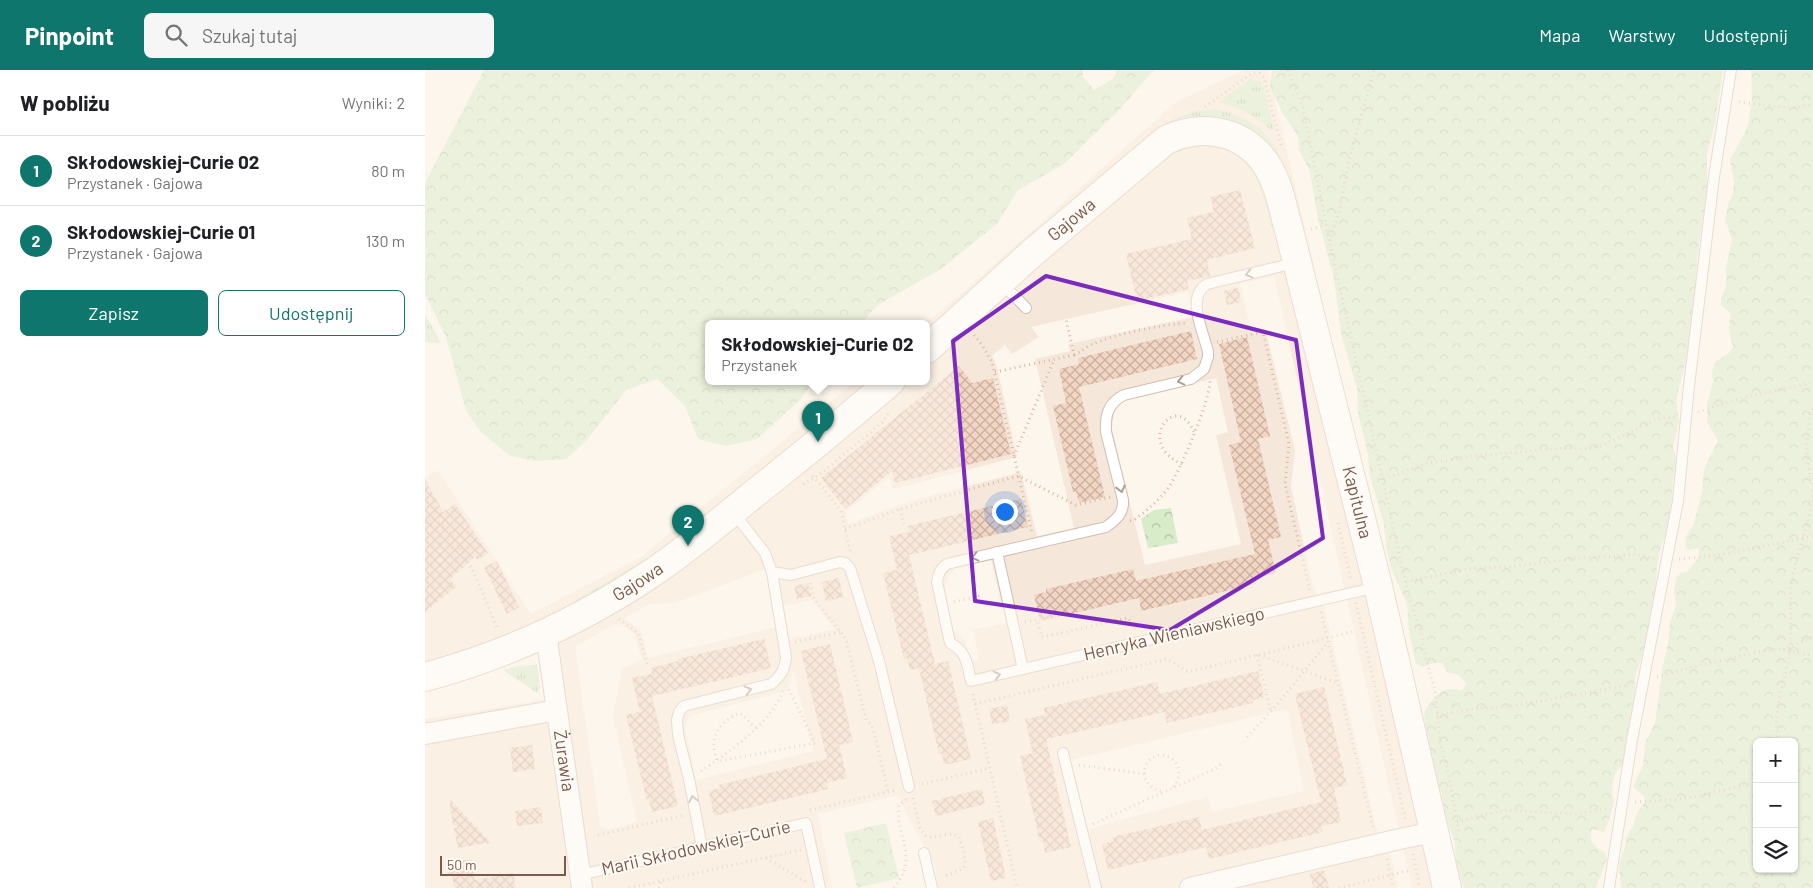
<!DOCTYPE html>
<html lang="pl">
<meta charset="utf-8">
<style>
body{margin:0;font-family:Barlow,sans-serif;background:#f6f6f6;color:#202124}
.controls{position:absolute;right:15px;bottom:15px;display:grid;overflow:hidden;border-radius:8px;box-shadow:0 1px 4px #0004}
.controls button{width:45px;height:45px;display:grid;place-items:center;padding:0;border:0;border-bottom:1px solid #e0e0e0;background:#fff;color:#202124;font:25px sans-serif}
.scale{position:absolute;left:15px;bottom:12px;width:126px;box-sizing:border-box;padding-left:5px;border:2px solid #7a5c4d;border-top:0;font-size:14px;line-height:18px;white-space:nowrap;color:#7a5c4d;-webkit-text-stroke:4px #fffaf3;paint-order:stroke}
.you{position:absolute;left:579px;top:441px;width:18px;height:18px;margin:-12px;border:4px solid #fff;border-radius:50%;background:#1a73e8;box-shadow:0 0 0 8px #1a73e833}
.badge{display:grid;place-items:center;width:32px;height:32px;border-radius:50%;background:#0f766e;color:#fff;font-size:16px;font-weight:700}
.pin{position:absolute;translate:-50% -41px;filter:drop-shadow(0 1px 2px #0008)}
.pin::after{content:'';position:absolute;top:26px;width:18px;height:15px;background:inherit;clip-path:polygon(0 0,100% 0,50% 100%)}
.popup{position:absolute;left:280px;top:250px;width:225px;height:65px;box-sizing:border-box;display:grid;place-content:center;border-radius:8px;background:#fff;filter:drop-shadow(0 1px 4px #0005);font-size:16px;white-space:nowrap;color:#757577}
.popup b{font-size:19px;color:#202124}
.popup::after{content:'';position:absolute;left:50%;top:100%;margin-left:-10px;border:10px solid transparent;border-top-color:#fff}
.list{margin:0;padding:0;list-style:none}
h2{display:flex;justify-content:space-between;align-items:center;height:65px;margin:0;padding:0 20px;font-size:21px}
h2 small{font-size:16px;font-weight:400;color:#757577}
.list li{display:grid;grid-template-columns:32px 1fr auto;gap:15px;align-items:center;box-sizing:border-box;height:70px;padding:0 20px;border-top:1px solid #e0e0e0}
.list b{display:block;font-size:19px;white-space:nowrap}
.list p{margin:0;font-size:16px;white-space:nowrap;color:#757577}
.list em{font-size:16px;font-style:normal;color:#757577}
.actions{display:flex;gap:10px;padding:15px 20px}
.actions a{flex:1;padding:11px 0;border:1px solid #0f766e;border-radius:8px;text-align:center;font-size:18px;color:#0f766e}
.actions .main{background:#0f766e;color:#fff}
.icon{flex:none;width:28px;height:28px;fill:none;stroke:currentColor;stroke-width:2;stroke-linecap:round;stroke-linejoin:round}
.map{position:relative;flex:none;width:1388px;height:818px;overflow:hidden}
header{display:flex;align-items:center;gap:30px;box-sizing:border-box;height:70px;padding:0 25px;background:#0f766e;color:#fff}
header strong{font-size:24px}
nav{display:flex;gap:28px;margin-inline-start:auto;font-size:18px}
.search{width:350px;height:45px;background:#f6f6f6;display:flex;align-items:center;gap:12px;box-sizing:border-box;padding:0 18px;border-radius:8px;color:#757577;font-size:19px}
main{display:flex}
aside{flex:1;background:#fff}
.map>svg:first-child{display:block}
</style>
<header>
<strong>Pinpoint</strong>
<div class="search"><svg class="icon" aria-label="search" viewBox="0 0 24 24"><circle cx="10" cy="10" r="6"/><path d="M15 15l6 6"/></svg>Szukaj tutaj</div>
<nav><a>Mapa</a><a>Warstwy</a><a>Udostępnij</a></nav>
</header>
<main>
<aside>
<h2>W pobliżu<small>Wyniki: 2</small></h2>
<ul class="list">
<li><span class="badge">1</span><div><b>Skłodowskiej-Curie 02</b><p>Przystanek · Gajowa</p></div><em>80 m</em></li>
<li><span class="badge">2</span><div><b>Skłodowskiej-Curie 01</b><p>Przystanek · Gajowa</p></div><em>130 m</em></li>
</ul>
<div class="actions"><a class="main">Zapisz</a><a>Udostępnij</a></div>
</aside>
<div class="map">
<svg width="1388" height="818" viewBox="0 0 1388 818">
<defs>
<pattern id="grass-tufts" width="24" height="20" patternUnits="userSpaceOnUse" patternTransform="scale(1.25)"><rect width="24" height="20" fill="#d8ecc9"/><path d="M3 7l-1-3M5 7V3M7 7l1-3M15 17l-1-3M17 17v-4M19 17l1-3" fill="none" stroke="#b4c2a5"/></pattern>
<pattern id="forest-crowns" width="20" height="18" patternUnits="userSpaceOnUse" patternTransform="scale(1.25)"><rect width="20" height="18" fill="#d8ecc9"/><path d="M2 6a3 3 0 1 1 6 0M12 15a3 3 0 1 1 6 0" fill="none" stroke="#b4c2a5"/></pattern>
<pattern id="building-cross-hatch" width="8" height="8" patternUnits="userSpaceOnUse" patternTransform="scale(1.25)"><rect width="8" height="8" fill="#f3d5c3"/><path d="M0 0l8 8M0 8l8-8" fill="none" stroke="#cab0a1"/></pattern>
</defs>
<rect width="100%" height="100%" fill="#fdf6ec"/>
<path fill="#f5e8da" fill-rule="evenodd" d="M819,0H843L1034,818H987L849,206L815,213L826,261L840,258L870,380L866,417L888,516L899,537L951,757L967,789L973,818H513L510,795L483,747L474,725L393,744L407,818H237V815L221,818H0V649L119,630L111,575L0,612V408L13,400L106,544L216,487L431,311H502L501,253L536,224L751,32ZM763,222L768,247L643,274L645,281L610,289L649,458L612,466L596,402L479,433L423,454L421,442L464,407L468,419L592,387L572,297L567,286L580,275L587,284L614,267L606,257ZM791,308L803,362L791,365L816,474L720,495L687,358L689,343L699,330ZM566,489L581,553L548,560L554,590L546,592L540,571L527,558L520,516L524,506L533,496ZM343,498L351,557L223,588L216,561L199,548L224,534L250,533ZM387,530L410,559L365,569L359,536ZM188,555L200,557L209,563L217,590L197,598L188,647L212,752L182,760L175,756L150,577ZM368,599L388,681L271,710L260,658L263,649L267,645L361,621L365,614ZM862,639L879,721L787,742L783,727L663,759L646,690Z"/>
<g fill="url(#grass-tufts)">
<polygon points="825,9 836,12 839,18 849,58 848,61 846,60 840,55 818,40 794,32"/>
<path d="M790,39C823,45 849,63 858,96L857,98C845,85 834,69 820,58C798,40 762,48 738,58V55C755,45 770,40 790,39Z"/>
<path d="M786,73L814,84L830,101L852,161L848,160C842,141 838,119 827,102C810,74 776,71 749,84L692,127L747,81L757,77Z"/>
<polygon points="0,244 16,273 0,272"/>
<polygon points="222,488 209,502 151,533 151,530"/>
<polygon points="112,595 115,617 112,623 78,600 92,596"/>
</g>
<g fill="url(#forest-crowns)" fill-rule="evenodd">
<polygon points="59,0 658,0 658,7 669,20 689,8 692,0 729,0 696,38 639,94 593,120 572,154 516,199 453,235 436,253 284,253 284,311 389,311 376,329 332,369 301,376 273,369 260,336 232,309 201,320 163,369 141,389 111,391 85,386 56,362 41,341 21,267 0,224 0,113"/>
<path d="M847,0H1298L1290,54L1282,84V118L1272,188L1269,250L1259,299L1252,326V338L1254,351L1248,378L1253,393L1248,411L1246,444L1243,460L1236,476L1232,498L1228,545L1217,586L1210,607L1209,641L1201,676L1200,686L1197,696L1191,702L1188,711L1187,721L1189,731L1184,751L1179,762L1167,759C1163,771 1170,778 1180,782L1182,789L1171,818H1039L1031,798L1030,773L1018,742L1017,723L1013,717L1010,709L1002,670L999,643C1009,627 1017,614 1037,621L1041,614L1034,605L1022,602L1017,593H1009L998,597L991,594L984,563L982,534L966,498L961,476L959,454L945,407L943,385L933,343L932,319L916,264L909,209L893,149L885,102L874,80L873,66L858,44L845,17Z"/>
<path d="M1326,0H1388V818H1196L1194,796L1200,776L1201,767L1208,757L1212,743L1220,732L1219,726L1208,717L1218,695L1220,673L1230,653L1238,595L1243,573L1245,553L1251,535L1249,521L1251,508L1256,503L1262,502L1274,487V478L1264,480L1260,476L1261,467L1269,453L1277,422L1279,399L1293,371L1282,352V335L1288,312L1287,302L1290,292L1304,283L1308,277C1304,264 1303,257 1306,244L1296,235V228L1301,216V198L1307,169L1300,150L1303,134L1308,123L1309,112L1305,90L1323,56L1327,29ZM1332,672H1369V799H1332Z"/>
<polygon points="746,438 753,473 723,478 716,449 729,440"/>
<polygon points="461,753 474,808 432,818 419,763"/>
</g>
<g fill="url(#building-cross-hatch)">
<polygon points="815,120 830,178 782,190 785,206 762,211 764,219 712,231 701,184 767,169 762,148 789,142 785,127"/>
<polygon points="813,218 816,232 802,235 799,221"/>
<polygon points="766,261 772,289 654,317 680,427 654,433 651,421 648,422 628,336 641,333 634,299 654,294 653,288"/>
<polygon points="822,267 845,366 833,369 856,467 843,470 851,503 830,508 831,514 716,541 714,528 615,551 609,525 621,522 621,519 708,499 711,511 830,484 804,375 816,372 794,274"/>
<polygon points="534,296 547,313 568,308 586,384 470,413 467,401 420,439 396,408"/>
<polygon points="0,409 18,442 30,434 63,483 52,490 50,487 25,509 31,517 0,542"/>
<polygon points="596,429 603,457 484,485 510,594 523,591 546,689 519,695 517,684 514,684 494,598 485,600 482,588 479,589 458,503 472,500 464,466 484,462 483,456"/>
<polygon points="72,491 94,537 82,544 59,497"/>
<polygon points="414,508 418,527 401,531 397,512"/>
<polygon points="383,513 386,526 372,529 369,516"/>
<polygon points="339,569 346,598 227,626 253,736 227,742 224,730 222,731 201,645 215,642 207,608 227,604 226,598 253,591 253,589"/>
<polygon points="405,574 428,672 414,675 422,708 401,713 403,719 289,746 284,721 295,718 294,715 402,689 376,581"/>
<polygon points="833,601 839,627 828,630 828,633 742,653 739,642 621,669 646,777 620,783 618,771 615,772 595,686 608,683 600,649 620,645 619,638 732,612 735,624"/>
<polygon points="899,617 922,715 909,718 916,752 896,756 898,762 784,789 781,777 683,800 677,774 689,771 688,767 774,747 777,760 896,732 870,624"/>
<polygon points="582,635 585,651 567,654 564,639"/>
<polygon points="107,675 110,699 88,702 85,678"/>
<polygon points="557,719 560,734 511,746 507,731"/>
<polygon points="24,728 65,772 63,774 61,773 33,778 29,758 34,758 28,755"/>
<polygon points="116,737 118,753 92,756 90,741"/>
<polygon points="568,748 581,808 566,811 553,752"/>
<polygon points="47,789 50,810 88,803 91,818 29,818 27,805 23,806 22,793"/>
<polygon points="899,800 904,818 888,818 885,804"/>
</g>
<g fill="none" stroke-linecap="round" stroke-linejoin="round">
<defs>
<g id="lane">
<path d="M870,193L782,214C760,228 779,262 783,282V287L779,299L766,309L699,325C683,333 680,345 681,362L698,430C699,443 692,449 681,457L522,494C515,499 513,504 512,512L525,573C542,582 542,594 546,611L952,517"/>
<polyline points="577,213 601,238"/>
<polyline points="308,442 340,483 347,502 366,505 415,492 420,493 425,498 454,591 484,717"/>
<polyline points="572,482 598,599"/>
<polyline points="638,683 671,818"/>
<path d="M277,777L264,709L253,665L252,650L254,642L259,636L346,614C356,606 360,599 361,587L347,502"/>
<polyline points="499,783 507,818"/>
<polyline points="155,805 381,753 395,818"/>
<polyline points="1184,818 1207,670 1253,431 1264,316 1289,107 1306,0"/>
</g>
<g id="street">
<path id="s1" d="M121,563L157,818"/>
<polyline points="0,664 132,640"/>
<polyline points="765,818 979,768 1010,762"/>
</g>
<g id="secondary">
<path id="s2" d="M502,279L606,184L741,70C775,54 815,59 839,91C854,111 858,140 865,164L953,516L1022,818"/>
<path id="s3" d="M0,607C82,585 159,549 230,501C268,475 304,444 340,415C383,381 425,346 466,311"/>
</g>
</defs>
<use href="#lane" stroke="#d1beb0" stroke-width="12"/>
<use href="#street" stroke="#d1beb0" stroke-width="22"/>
<use href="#secondary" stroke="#d6c0b0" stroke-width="30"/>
<g stroke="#d9b8a5" stroke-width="3" stroke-dasharray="1 4" stroke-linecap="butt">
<polyline points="863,0 878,38 905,173 983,524 997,565 1001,590 1010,620 1015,672 1024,706 1034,764"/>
<polyline points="1314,32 1365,38 1388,35"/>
<path d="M780,37L826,4C832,1 836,3 839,8L856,75"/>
<polyline points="886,159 901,155"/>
<polyline points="905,171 915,138 923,94 949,0"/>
<polyline points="549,265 557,275 567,292 607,463"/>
<polyline points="792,272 838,262 864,374 860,414 885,521"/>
<path d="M649,285C655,282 660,278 666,275C689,264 738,254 763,253"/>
<polyline points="570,302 649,285 641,249"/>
<path d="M1388,339C1379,364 1381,391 1388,416"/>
<polyline points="1273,342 1313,329 1388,312"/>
<polyline points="589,386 629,290"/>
<path d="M757,394C715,375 742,335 760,349C764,352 767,358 769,362"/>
<polyline points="388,406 416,441 425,481"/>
<polyline points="959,409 1000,394 1047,386 1141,378 1159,379 1176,376 1235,348 1250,347"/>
<polyline points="378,414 394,405 457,353 463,344"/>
<polyline points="475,439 480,458"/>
<path d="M705,451L709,450C722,440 734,431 743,418C755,402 786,328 785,310"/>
<path d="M0,453L7,449C35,458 61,533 73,560"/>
<polyline points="913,453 926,510"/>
<polyline points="420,459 475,439 593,406 651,435 686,427"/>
<polyline points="1254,489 1295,485 1388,466"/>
<polyline points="981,512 1042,499 1094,496 1163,487 1193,487 1207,484 1230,489"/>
<polyline points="385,513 388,527 421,569 441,649 448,658 463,722"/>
<polyline points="529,532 558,525"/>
<polyline points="931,533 981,752"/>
<polyline points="896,542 948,757"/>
<polyline points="194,549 213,563 223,598"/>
<polyline points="600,552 612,550 617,567 703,548 712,560"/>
<polyline points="370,572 415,562"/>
<polyline points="1358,579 1388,567"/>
<polyline points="832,585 846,642"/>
<polyline points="834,585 913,613"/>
<polyline points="1232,607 1264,598 1341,580 1357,579 1388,586"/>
<polyline points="548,624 592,818"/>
<polyline points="550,634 742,589 763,602 931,561"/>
<polyline points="1012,645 1055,638 1082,637 1204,615"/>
<path d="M331,658L315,643C294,652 283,667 292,690L295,691L390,673L362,616"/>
<polyline points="822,667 851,636 903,572"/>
<path d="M1354,672C1345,647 1361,607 1365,582C1368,557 1363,530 1368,505C1374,476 1386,450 1388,420"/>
<path d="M654,695L719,704C722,715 728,719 738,722"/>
<path d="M276,701C304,682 345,654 358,621"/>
<polyline points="1369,702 1388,697"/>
<path d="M719,704C722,670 770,687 748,718"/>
<polyline points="497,714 565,698"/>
<path d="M488,728L495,758L499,765C514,771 524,760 534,767C537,777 542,788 539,798L518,807"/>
<polyline points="1210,732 1246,730 1273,726 1332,712"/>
<polyline points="385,740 471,720"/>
<polyline points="1032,752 1078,740 1152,744 1184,738"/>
<polyline points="668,754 790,699 796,694"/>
<polyline points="173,765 260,745"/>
<polyline points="988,784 995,818"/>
<polyline points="341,788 381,812"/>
<polyline points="962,789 968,818"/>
<polyline points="204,818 376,780"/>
<polyline points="234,818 237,811"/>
<path d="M469,818C495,785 470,768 474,735L482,729"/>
<polyline points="914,818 986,800"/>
<polyline points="1330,818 1333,799"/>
</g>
<use href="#lane" stroke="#fff" stroke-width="10"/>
<use href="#street" stroke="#fff" stroke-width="20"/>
<use href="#secondary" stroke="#fff" stroke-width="28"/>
</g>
<defs><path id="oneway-chevron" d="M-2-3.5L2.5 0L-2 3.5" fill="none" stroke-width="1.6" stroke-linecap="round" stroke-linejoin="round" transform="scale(1.25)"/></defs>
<g stroke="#af9d94">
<use href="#oneway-chevron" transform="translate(824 204) rotate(166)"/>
<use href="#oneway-chevron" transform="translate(756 311) rotate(167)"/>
<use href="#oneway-chevron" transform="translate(696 419) rotate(76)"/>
<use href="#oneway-chevron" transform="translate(550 487) rotate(167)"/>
<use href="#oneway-chevron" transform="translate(572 605) rotate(-13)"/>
<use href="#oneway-chevron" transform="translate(323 620) rotate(-14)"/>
<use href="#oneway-chevron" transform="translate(268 729) rotate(-101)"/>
</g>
<path d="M0 0H1388V818H0ZM621,206L871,270L898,468L745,560L550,531L528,271Z" fill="#fdf6ec" fill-opacity=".55" fill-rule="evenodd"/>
<path fill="none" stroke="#7b2cbf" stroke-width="4" stroke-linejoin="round" d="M621,206L871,270L898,468L745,560L550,531L528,271Z"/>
<g text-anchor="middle" stroke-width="4" stroke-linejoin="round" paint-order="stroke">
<g font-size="18" fill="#7a5c4d" stroke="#fffaf3">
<text dy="6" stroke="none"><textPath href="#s2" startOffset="194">Gajowa</textPath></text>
<text dy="6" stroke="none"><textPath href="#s2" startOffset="781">Kapitulna</textPath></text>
<text dy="6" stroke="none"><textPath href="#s3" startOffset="234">Gajowa</textPath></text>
<text transform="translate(749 564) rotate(-13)" y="6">Henryka Wieniawskiego</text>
<text dy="6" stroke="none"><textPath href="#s1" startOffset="129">Żurawia</textPath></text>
<text transform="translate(271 778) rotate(-13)" y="6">Marii Skłodowskiej-Curie</text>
</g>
</g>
</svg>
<div class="controls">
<button>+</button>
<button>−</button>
<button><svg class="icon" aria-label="layers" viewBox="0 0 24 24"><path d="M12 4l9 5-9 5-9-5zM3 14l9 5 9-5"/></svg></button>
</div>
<div class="scale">50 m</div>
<div class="you"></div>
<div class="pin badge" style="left:393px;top:372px">1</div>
<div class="popup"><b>Skłodowskiej-Curie 02</b>Przystanek</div>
<div class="pin badge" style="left:263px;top:476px">2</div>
</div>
</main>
